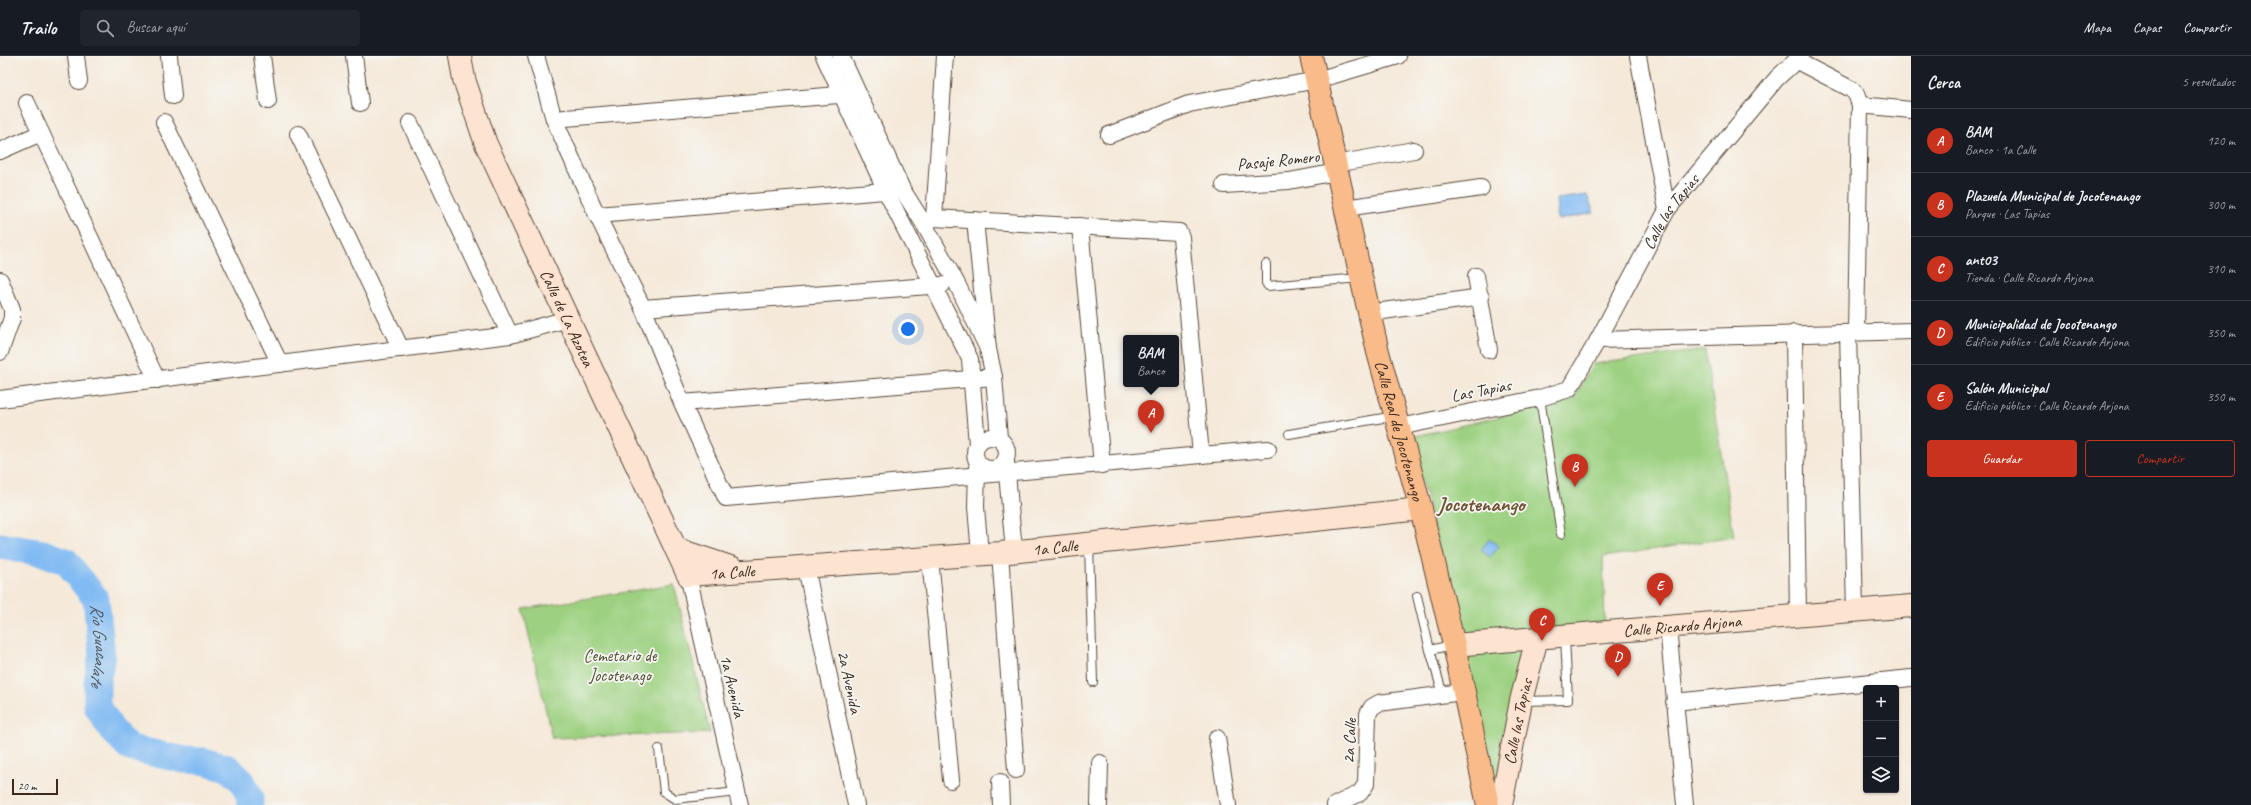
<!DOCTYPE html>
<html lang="es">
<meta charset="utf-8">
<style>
body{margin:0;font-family:Caveat,sans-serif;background:#20242c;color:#f1f3f6}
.controls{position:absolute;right:12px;bottom:12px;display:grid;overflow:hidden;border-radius:4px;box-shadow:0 1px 3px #0004}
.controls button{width:36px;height:36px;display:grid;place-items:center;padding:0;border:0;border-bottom:1px solid #363941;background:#171b24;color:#f1f3f6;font:20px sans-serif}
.scale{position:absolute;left:12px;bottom:10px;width:46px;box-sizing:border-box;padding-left:4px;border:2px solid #3b2a1e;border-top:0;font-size:11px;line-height:14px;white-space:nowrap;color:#3b2a1e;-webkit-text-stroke:3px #f6f6f2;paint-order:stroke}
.you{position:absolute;left:908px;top:273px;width:14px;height:14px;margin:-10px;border:3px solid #fff;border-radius:50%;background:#1a73e8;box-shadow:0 0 0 6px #1a73e833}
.badge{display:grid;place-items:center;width:26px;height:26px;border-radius:50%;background:#c8321e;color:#fff;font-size:13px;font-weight:700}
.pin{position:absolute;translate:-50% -33px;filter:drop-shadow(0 1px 2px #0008)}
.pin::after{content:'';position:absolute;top:21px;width:14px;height:12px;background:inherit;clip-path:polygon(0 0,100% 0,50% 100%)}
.popup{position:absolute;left:1123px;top:279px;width:56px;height:52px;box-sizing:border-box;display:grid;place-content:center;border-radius:4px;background:#171b24;filter:drop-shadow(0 1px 3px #0005);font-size:13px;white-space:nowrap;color:#9ea1a6}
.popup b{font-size:15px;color:#f1f3f6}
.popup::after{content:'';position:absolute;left:50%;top:100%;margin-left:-8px;border:8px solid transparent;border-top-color:#171b24}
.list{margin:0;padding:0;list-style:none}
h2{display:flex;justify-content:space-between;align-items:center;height:52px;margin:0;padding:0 16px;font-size:17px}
h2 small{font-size:13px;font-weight:400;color:#9ea1a6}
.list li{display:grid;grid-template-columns:26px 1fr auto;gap:12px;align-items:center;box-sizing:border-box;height:64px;padding:0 16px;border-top:1px solid #363941}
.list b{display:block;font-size:15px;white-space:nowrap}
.list p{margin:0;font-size:13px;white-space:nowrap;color:#9ea1a6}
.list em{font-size:13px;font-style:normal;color:#9ea1a6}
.actions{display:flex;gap:8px;padding:12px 16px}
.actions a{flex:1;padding:9px 0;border:1px solid #c8321e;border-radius:4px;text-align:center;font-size:14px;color:#c8321e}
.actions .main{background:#c8321e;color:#fff}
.icon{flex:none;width:22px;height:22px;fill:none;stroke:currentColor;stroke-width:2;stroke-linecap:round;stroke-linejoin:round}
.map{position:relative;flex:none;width:1911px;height:749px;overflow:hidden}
header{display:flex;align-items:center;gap:24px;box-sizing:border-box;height:56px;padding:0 20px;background:#171b24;border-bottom:1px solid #363941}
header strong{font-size:19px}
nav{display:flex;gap:22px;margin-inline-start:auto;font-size:14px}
.search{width:280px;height:36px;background:#20242c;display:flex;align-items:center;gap:10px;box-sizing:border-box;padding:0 14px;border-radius:4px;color:#9ea1a6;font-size:15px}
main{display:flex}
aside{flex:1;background:#171b24}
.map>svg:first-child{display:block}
</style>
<header>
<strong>Trailo</strong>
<div class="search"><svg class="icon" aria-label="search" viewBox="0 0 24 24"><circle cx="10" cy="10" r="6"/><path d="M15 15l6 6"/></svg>Buscar aquí</div>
<nav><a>Mapa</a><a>Capas</a><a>Compartir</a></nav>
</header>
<main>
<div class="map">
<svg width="1911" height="749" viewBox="0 0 1911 749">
<rect width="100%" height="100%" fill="#f6f6f2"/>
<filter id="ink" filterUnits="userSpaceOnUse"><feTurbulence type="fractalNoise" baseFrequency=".025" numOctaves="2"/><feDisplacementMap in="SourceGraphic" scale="8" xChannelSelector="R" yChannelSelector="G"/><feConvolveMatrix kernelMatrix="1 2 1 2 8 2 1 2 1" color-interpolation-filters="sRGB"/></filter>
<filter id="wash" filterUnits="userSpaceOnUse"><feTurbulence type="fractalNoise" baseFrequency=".012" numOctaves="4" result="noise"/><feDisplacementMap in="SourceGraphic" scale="16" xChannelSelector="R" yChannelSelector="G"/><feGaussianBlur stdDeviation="0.9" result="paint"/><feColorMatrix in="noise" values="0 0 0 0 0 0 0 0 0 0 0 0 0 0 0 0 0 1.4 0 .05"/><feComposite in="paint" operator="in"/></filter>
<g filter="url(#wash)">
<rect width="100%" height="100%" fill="#f5e9d9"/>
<g fill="#9dd181" stroke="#6c7e50">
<polygon points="1705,294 1734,481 1603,501 1605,568 1461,580 1411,381 1573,344 1593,308"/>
<polygon points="674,528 710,677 552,682 523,553"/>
<polygon points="1530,589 1496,749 1462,595"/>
</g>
<g fill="#82bbf3" stroke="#5e7288">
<polygon points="1587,139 1594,157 1558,164 1556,143"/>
<polygon points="1489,483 1499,490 1490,501 1481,494"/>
</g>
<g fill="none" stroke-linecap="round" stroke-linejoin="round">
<path stroke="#82bbf3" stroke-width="27" id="s1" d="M0,490L43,497L66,505L96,543L102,599L97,626V650L112,674L130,692L184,704L203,705L228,712L242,725L250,741V749"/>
</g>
</g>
<g filter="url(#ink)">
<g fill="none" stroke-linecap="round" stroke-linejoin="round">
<defs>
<g id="lane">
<polyline points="1266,208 1266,227 1268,230 1360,222"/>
<polyline points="1540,342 1561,478"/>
<polyline points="1289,378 1395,360"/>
<polyline points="1089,488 1093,626"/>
<polyline points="1417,540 1430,594 1452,589"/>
<polyline points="1430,594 1443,639"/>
<polyline points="1521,645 1568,644 1565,581"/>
<polyline points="659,693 664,736 675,743 737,736"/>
</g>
<g id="street">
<polyline points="76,0 79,25"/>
<polyline points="169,0 173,40"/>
<polyline points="262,0 268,45"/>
<polyline points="354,0 360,47"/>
<polyline points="536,0 554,63 597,159 643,252 682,347 726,442 1268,393"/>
<polyline points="824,0 886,135 970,303 977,388"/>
<polyline points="841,0 902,133 924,168 957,228 988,293"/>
<polyline points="1638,0 1667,154"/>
<polyline points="1797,5 1851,33 1856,38 1860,49 1856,276"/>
<polyline points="27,47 157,324"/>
<polyline points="1860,49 1911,54"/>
<polyline points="554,63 850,38"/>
<polyline points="164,66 280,308"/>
<polyline points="410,67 510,279"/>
<polyline points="298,78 401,293"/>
<polyline points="1109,79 1189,48 1317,24 1398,0"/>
<polyline points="0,95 41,77"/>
<polyline points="1335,108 1414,94"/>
<polyline points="1224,129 1289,125 1337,116"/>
<polyline points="1345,152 1481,132"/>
<polyline points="597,159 896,134"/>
<polyline points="934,162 945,0"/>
<polyline points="975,164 988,293 994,321 999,382"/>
<polyline points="924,168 934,162 1179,176 1181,181 1201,399"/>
<polyline points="1080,170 1102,409"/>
<polyline points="1476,220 1489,294"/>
<polyline points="0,224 12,253 12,262 0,296"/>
<polyline points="643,252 942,229"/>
<polyline points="1369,257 1481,241"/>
<polyline points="1794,277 1798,560"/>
<polyline points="1848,277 1855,555"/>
<polyline points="1598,284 1911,275"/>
<polyline points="0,343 510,279 568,263"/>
<polyline points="682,347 994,321"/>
<path id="s2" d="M1399,371L1540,342L1569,333L1598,284L1667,154L1777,22L1801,0"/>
<circle cx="991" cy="397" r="16"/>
<polyline points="1006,406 1014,495"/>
<polyline points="977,411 976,451 980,498"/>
<polyline points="1000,497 1016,714"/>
<polyline points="930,502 951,724"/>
<polyline points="806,511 856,749"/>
<polyline points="688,519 740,749"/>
<polyline points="1668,571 1685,749"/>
<polyline points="1674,646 1911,622"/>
<polyline points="1217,682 1228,749"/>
<polyline points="1000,726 1001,749"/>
<polyline points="1099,749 1100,707"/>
<polyline points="1335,749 1360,737 1366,728 1368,658 1372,651 1379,647 1462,636"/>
</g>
<g id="secondary">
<path id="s3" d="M460,0L464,23L486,88L688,519L1000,497L1421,453"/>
<polyline points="676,493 733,512"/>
<path id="s4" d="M1454,589L1911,550"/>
<path id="s5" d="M1501,749L1521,645L1537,582"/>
</g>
<g id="primary">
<path id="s6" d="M1311,0L1378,296L1421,453L1454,589L1488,749"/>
</g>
</defs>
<use href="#lane" stroke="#57473a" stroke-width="10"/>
<use href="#street" stroke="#57473a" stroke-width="18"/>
<use href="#secondary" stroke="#57473a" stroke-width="24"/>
<use href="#primary" stroke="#57473a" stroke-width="24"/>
<use href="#lane" stroke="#fff" stroke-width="8"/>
<use href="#street" stroke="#fff" stroke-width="16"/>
<use href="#secondary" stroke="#fde4d1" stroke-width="22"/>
<use href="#primary" stroke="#fabb8b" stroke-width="22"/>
</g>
</g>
<g text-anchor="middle" stroke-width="3.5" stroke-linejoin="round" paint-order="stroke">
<g font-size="17" fill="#3b2a1e" stroke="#f6f6f2">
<text transform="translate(1278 104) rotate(-6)" y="6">Pasaje Romero</text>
<text dy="6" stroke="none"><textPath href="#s2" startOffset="379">Calle las Tapias</textPath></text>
<text dy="6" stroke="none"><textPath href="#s3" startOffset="284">Calle de La Azotea</textPath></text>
<text transform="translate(1481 334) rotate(-11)" y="6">Las Tapias</text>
<text dy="6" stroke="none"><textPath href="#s6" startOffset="385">Calle Real de Jocotenango</textPath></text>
<text dy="6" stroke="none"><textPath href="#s3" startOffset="936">1a Calle</textPath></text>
<text dy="6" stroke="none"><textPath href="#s3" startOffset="612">1a Calle</textPath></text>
<text dy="6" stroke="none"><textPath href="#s4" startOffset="229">Calle Ricardo Arjona</textPath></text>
<text transform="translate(850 626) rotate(78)" y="6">2a Avenida</text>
<text transform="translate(733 630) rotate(77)" y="6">1a Avenida</text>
<text dy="6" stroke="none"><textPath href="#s5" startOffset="85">Calle las Tapias</textPath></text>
<text transform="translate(1349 685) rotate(-87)" y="6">2a Calle</text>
</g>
<g font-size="17" fill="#545437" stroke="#f6f6f2">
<text x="620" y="605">Cemetario de<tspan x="620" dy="20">Jocotenago</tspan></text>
</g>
<g font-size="18" font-style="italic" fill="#50565e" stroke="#f6f6f2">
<text dy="6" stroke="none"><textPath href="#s1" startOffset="163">Río Guacalate</textPath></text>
</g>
<g font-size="21" font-weight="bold" fill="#705334" stroke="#f6f6f2">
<text x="1481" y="455">Jocotenango</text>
</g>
</g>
</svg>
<div class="controls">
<button>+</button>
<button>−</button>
<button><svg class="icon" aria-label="layers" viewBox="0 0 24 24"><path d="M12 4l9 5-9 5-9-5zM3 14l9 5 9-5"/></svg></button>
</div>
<div class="scale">20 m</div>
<div class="you"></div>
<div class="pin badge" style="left:1151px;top:377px">A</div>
<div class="popup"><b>BAM</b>Banco</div>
<div class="pin badge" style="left:1575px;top:431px">B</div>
<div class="pin badge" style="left:1542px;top:585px">C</div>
<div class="pin badge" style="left:1618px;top:621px">D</div>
<div class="pin badge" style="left:1660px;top:550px">E</div>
</div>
<aside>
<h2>Cerca<small>5 resultados</small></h2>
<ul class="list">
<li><span class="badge">A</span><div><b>BAM</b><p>Banco · 1a Calle</p></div><em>120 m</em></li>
<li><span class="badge">B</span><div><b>Plazuela Municipal de Jocotenango</b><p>Parque · Las Tapias</p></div><em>300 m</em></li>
<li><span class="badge">C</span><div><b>ant03</b><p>Tienda · Calle Ricardo Arjona</p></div><em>310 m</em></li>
<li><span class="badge">D</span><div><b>Municipalidad de Jocotenango</b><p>Edificio público · Calle Ricardo Arjona</p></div><em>350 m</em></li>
<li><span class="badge">E</span><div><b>Salón Municipal</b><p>Edificio público · Calle Ricardo Arjona</p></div><em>350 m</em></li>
</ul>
<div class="actions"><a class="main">Guardar</a><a>Compartir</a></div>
</aside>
</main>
